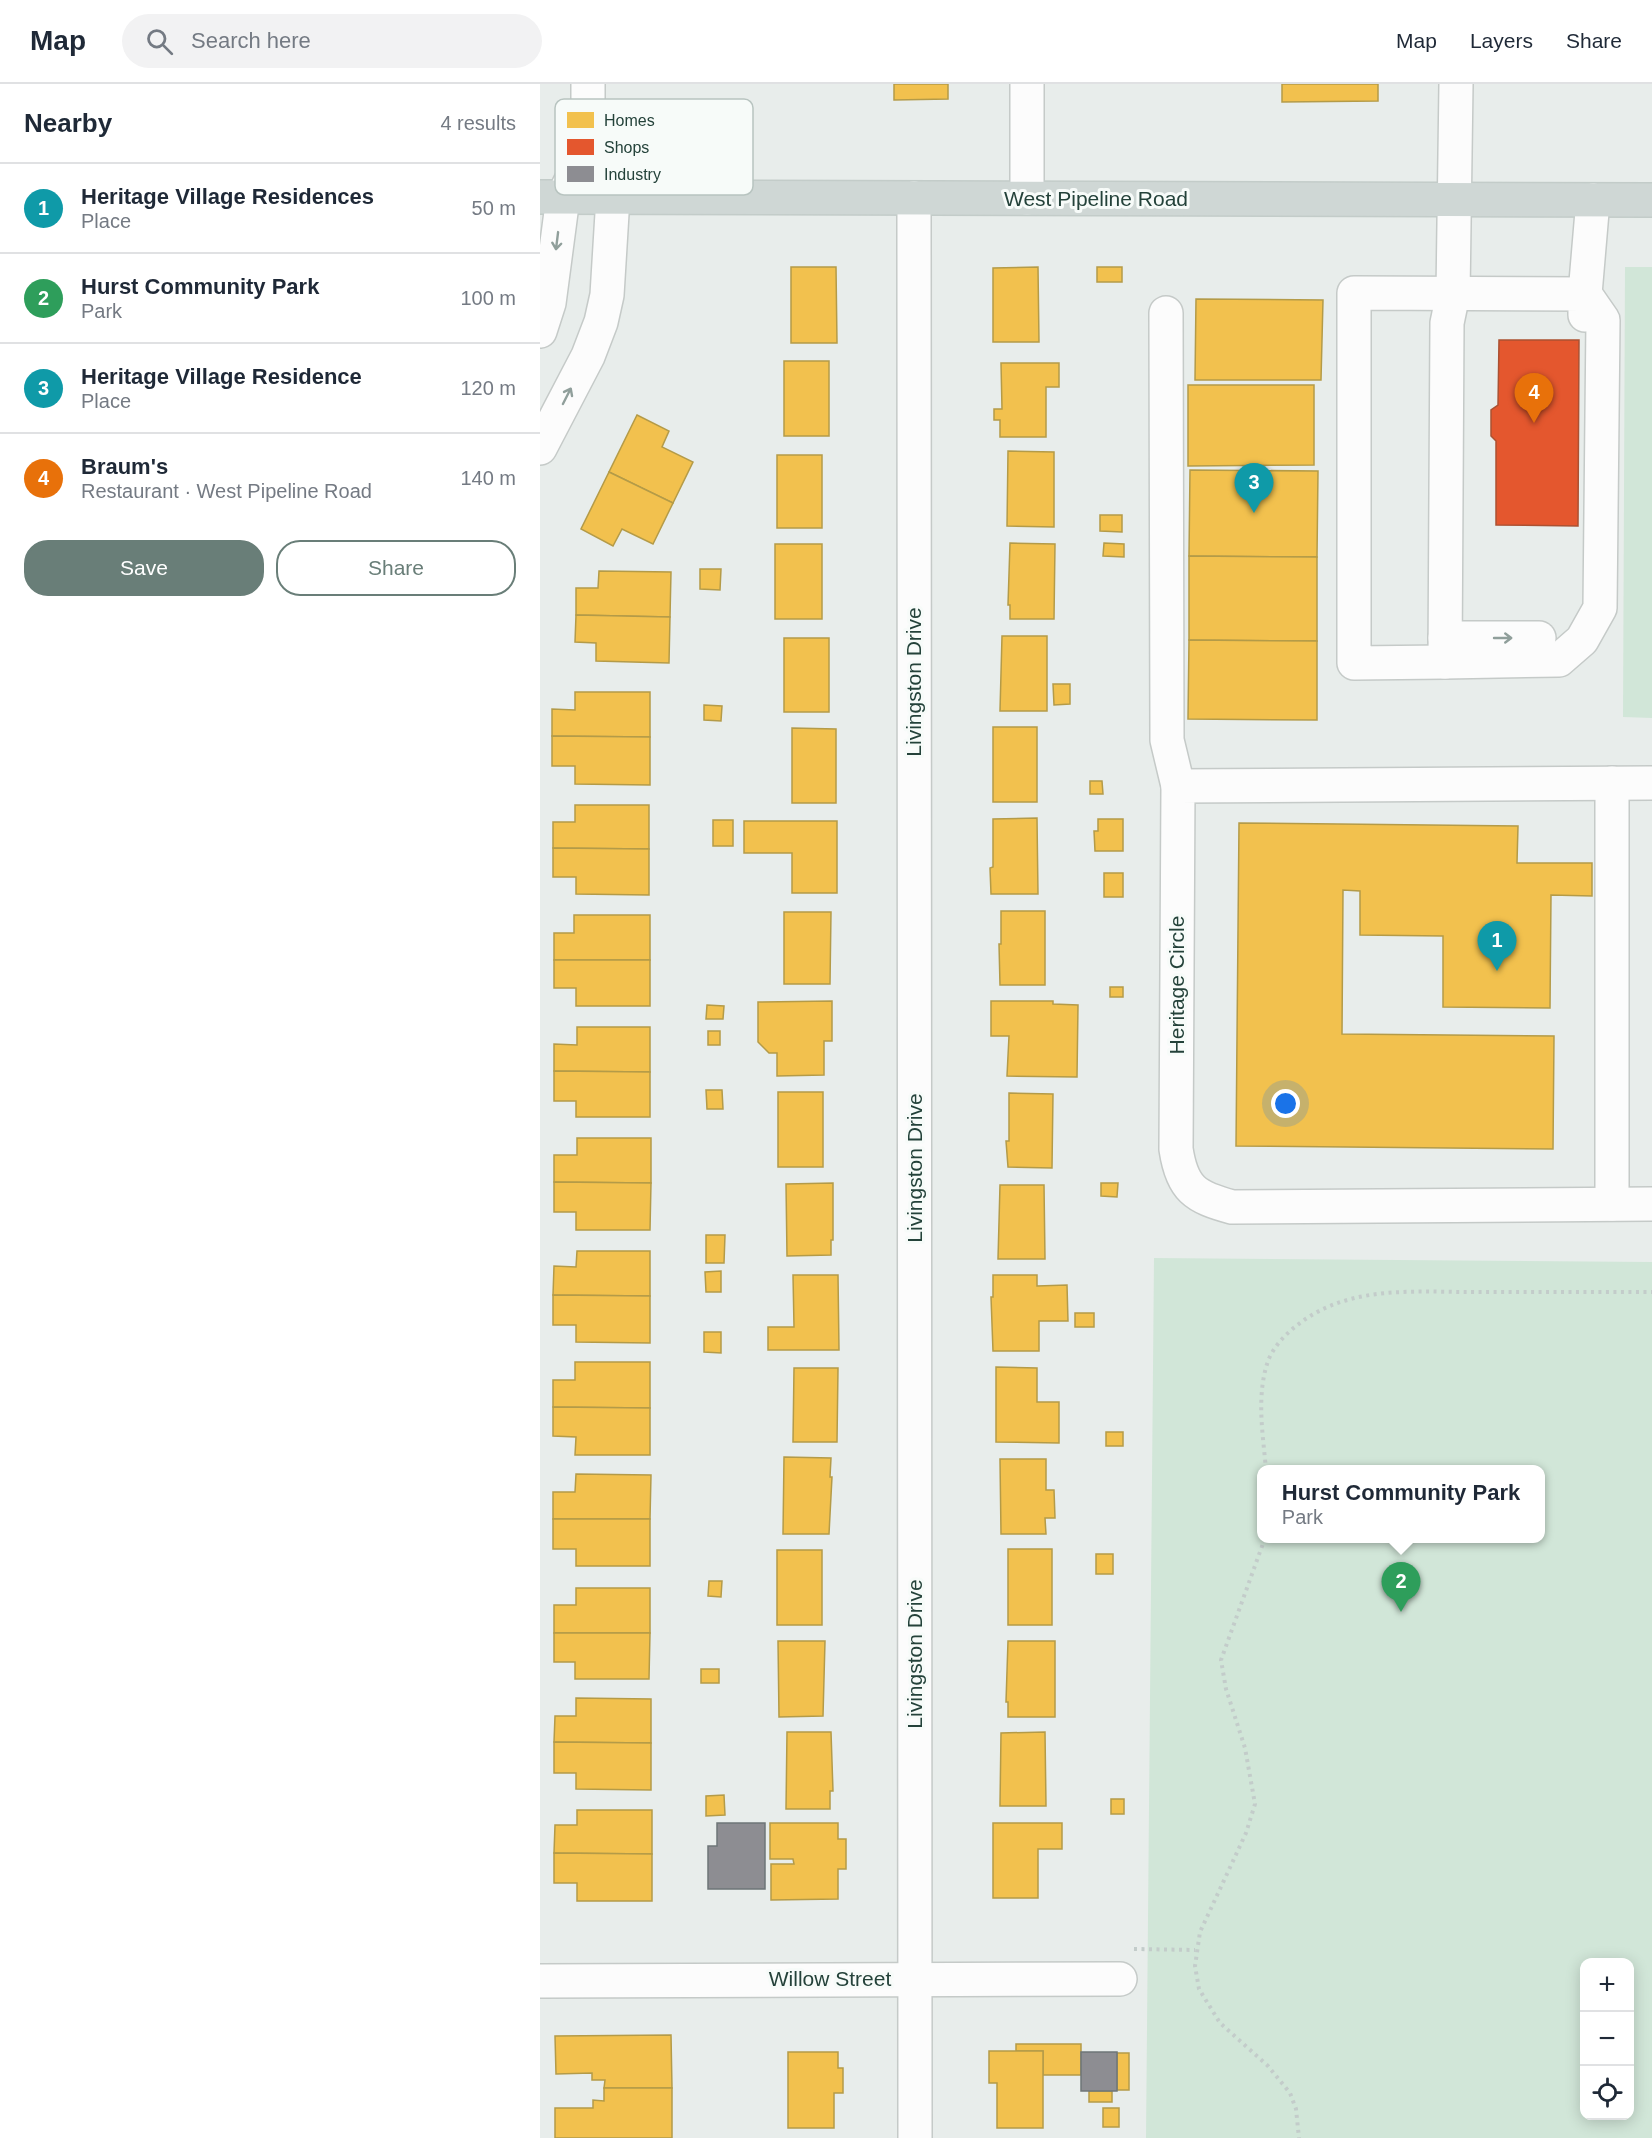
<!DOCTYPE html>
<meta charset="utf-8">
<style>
body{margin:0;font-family:Arial,sans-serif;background:#f2f2f3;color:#1f2937}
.controls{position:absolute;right:18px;bottom:18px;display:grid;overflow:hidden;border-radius:12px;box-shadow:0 3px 15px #0003}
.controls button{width:54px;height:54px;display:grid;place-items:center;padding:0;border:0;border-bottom:2px solid #e0e1e3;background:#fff;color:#1f2937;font:30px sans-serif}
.you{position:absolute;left:746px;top:1020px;width:21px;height:21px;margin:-15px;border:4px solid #fff;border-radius:50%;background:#1a73e8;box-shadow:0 0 0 9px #1a73e833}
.badge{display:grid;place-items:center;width:39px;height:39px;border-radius:50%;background:#697e78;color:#fff;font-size:20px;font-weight:700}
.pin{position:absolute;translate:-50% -50px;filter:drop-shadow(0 2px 3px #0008)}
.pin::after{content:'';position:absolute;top:32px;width:21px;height:18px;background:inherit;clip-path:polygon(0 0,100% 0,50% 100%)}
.popup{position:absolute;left:717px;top:1381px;width:288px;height:78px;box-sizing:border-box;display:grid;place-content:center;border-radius:12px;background:#fff;filter:drop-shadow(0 2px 4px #0005);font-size:20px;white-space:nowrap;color:#747a83}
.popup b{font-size:22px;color:#1f2937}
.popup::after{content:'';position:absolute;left:50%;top:100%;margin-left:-12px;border:12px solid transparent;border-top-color:#fff}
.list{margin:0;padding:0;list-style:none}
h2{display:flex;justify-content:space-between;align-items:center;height:78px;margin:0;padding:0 24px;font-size:26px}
h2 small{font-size:20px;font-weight:400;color:#747a83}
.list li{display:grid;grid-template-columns:39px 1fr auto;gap:18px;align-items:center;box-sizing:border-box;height:90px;padding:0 24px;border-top:2px solid #e0e1e3}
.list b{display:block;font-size:22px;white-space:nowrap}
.list p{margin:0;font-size:20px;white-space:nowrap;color:#747a83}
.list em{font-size:20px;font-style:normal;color:#747a83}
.actions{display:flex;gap:12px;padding:18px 24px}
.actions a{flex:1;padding:14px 0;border:2px solid #697e78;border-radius:24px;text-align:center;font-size:21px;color:#697e78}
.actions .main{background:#697e78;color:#fff}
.icon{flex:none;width:33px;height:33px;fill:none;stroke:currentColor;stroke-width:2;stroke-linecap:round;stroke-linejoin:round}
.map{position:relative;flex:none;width:1112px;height:2054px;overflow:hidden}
header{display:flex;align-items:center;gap:36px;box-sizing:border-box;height:84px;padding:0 30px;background:#fff;border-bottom:2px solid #e0e1e3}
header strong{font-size:28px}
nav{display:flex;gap:33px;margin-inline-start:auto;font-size:21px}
.search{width:420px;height:54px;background:#f2f2f3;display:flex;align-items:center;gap:15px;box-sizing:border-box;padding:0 21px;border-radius:33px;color:#747a83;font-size:22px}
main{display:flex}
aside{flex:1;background:#fff}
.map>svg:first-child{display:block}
</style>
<header>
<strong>Map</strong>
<div class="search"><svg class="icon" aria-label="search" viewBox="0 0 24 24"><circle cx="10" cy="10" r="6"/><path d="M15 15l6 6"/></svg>Search here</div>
<nav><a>Map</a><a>Layers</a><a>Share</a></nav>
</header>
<main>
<aside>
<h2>Nearby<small>4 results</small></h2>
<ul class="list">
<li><span class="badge" style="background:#0f9aa8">1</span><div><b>Heritage Village Residences</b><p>Place</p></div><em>50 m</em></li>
<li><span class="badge" style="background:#2e9e5b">2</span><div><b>Hurst Community Park</b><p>Park</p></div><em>100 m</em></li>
<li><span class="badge" style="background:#0f9aa8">3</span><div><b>Heritage Village Residence</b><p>Place</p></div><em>120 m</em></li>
<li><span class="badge" style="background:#e8710a">4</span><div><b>Braum's</b><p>Restaurant · West Pipeline Road</p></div><em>140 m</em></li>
</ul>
<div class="actions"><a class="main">Save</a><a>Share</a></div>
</aside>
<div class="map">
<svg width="1112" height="2054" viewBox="0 0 1112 2054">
<rect width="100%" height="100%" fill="#e8edeb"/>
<g fill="#d1e6d8" fill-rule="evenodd">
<polygon points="1085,183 1112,183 1112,634 1083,633"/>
<path d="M614,1174L1112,1178V2054H606ZM722,1386H1000V1454H722ZM1044,1878H1090V2032H1044Z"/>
</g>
<g fill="#f2c14e" stroke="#b49b48" stroke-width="1.5">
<polygon points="354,0 408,0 408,15 354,16"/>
<polygon points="742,0 838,0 838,17 742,18"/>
<polygon points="251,183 296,183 297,259 251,259"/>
<polygon points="498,183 499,258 453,258 453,184"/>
<rect x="557" y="183" width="25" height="15"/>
<polygon points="656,215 783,216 781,296 655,296"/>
<rect x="244" y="277" width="45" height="75"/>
<polygon points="461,279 519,279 519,303 506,303 506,353 460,353 460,336 454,336 454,325 462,325"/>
<polygon points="648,301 774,301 774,381 648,382"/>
<polygon points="97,331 129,347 122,363 153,378 133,419 69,388"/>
<polygon points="468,367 514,368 514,443 467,442"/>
<rect x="237" y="371" width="45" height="73"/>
<polygon points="650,386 778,387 777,473 649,472"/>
<polygon points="69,388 133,419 113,460 82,445 73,462 41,445"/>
<polygon points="560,431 582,431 582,448 560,447"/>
<polygon points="470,459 515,460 514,535 470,535 470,521 468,521"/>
<polygon points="564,459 584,460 584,473 563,472"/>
<rect x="235" y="460" width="47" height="75"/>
<polygon points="649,472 777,473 777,557 649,556"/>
<polygon points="160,485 181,485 180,506 160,505"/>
<polygon points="59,487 131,488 130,533 36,531 36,504 58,504"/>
<polygon points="36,531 130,533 129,579 56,577 56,559 35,558"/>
<polygon points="462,552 507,552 507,627 460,627"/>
<rect x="244" y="554" width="45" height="74"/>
<polygon points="649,556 777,557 777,636 648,635"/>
<polygon points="513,600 530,600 530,620 514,621"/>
<polygon points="35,608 110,608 110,653 12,652 12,625 35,626"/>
<polygon points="164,621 182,622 181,637 164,636"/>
<rect x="453" y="643" width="44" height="75"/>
<polygon points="252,644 296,645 296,719 252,719"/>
<polygon points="12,652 110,653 110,701 35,700 35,682 12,682"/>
<polygon points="550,697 562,697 563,710 550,710"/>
<polygon points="35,721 109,721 109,765 13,764 13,738 35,738"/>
<polygon points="497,734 498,810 451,810 450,784 453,783 453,735"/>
<polygon points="558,735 583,735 583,767 555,767 554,747 558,747"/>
<rect x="173" y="736" width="20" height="26"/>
<polygon points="204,737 297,737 297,809 252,809 252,769 204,769"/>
<polygon points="699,739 978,742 977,779 1052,779 1052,812 1011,811 1010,924 903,923 903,852 820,851 820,807 803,806 802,950 1014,952 1013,1065 696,1062"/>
<polygon points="13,764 109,765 109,811 36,810 36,793 13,793"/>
<rect x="564" y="789" width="19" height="24"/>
<polygon points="461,827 505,827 505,901 460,901 459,860 461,860"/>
<polygon points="244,828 291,828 290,900 244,900"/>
<polygon points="34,831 110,831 110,876 14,876 14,849 34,849"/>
<polygon points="14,876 110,876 110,922 36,922 36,904 14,904"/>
<rect x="570" y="903" width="13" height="10"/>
<polygon points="292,917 292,957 284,957 284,991 237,992 237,969 229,969 218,958 218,918"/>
<polygon points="451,917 513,917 513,920 538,921 537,993 467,992 469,952 451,952"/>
<polygon points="167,921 184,922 183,935 166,935"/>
<polygon points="37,943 110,943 110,988 14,987 14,960 37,961"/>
<rect x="168" y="947" width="12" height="14"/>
<polygon points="14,987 110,988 110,1033 36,1033 36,1017 14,1017"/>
<polygon points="166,1006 182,1006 183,1025 167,1025"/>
<rect x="238" y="1008" width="45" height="75"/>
<polygon points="469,1009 513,1010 512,1084 468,1083 466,1057 469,1057"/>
<polygon points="37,1054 111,1054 111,1099 14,1098 14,1071 37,1071"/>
<polygon points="14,1098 111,1099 110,1146 36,1146 36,1128 14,1128"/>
<polygon points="293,1099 293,1156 291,1156 291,1171 247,1172 246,1100"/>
<polygon points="561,1099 578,1099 577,1113 561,1112"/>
<polygon points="460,1101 504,1101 505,1175 458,1175"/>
<polygon points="166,1151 185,1151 184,1179 166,1179"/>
<polygon points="37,1167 110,1167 110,1212 13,1211 14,1182 36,1183"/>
<polygon points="181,1187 181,1208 166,1208 165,1188"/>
<polygon points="253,1191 298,1191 299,1266 228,1266 228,1243 254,1243"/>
<polygon points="453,1191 497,1191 497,1202 527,1201 528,1237 499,1237 499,1267 453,1267 451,1213 453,1213"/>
<polygon points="13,1211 110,1212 110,1259 36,1258 36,1241 13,1241"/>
<rect x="535" y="1229" width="19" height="14"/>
<polygon points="164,1248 181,1248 181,1269 164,1268"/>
<polygon points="35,1278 110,1278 110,1324 13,1323 13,1296 35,1296"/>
<polygon points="456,1283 497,1284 497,1318 519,1318 519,1359 456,1358"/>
<polygon points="254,1284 298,1284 297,1358 253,1358"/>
<polygon points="13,1323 110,1324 110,1371 35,1371 36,1353 13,1352"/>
<rect x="566" y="1348" width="17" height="14"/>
<polygon points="244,1373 291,1374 290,1393 292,1393 289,1450 243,1450"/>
<polygon points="460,1375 506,1375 506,1406 514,1406 515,1434 505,1434 506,1450 461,1450"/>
<polygon points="36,1390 111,1391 110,1435 13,1435 13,1408 35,1408"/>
<polygon points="13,1435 110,1435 110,1482 36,1482 36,1465 13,1465"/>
<rect x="468" y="1465" width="44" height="76"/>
<rect x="237" y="1466" width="45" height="75"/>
<rect x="556" y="1470" width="17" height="20"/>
<polygon points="169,1497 182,1497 181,1513 168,1512"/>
<polygon points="36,1504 110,1504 110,1549 14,1549 14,1521 36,1521"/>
<polygon points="14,1549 110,1549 109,1595 35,1595 35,1578 14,1578"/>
<polygon points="238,1557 285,1557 283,1632 239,1633"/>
<polygon points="468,1557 515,1557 515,1633 468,1633 468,1618 466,1618"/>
<rect x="161" y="1585" width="18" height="14"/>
<polygon points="36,1614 111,1615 111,1659 14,1658 15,1632 36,1632"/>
<polygon points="247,1648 291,1648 293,1707 290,1707 290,1725 246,1725"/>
<polygon points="505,1648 506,1722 460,1722 461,1649"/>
<polygon points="14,1658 111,1659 111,1706 36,1705 36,1689 14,1689"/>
<polygon points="184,1711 185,1731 166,1732 166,1712"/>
<rect x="571" y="1715" width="13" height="15"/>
<polygon points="37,1726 112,1726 112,1770 14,1769 15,1741 37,1741"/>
<polygon points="230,1739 298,1739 298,1755 306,1755 306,1785 298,1785 298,1815 231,1816 231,1780 254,1780 253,1775 230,1775"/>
<polygon points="453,1739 522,1739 522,1765 498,1765 498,1814 453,1814"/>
<polygon points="14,1769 112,1770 112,1817 37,1817 37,1799 14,1799"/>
<polygon points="131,1951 132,2004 64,2004 65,1996 52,1996 52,1989 16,1990 15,1952"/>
<polygon points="476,1960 541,1960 541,1991 503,1991 503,1967 476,1967"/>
<polygon points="449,1967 503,1967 503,2044 457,2044 457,1999 449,1999"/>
<polygon points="248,1968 298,1968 298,1984 303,1984 303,2009 294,2009 294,2044 248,2044"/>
<rect x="577" y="1969" width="12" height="37"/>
<polygon points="64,2004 132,2004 132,2054 15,2054 15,2024 53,2024 53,2016 64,2017"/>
<rect x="549" y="2007" width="23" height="11"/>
<rect x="563" y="2024" width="16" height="19"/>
</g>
<polygon fill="#e4572e" stroke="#aa5132" stroke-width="1.5" points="959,256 1039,256 1038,442 956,441 956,357 951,352 951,326 958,321"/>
<g fill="#8d8d92" stroke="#6e7678" stroke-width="1.5">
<polygon points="177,1739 225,1739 225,1805 168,1805 168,1762 177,1762"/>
<rect x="541" y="1968" width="36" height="39"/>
</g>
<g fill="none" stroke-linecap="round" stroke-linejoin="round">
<defs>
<g id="minor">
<polyline points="487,0 487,114"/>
<polyline points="916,0 913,210 907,239 905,578 1019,576 1042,556 1060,524 1063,236 1045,210 1053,116"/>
<polyline points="374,114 375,2054"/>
<polyline points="626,229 627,656 638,702"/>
<polyline points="0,247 9,219 23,113 48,62 48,0"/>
<polyline points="0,364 48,272 61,238 67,211 73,113 48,62"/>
<polyline points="905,554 999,554"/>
<polyline points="905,578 814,579 814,209 1045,210 1045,231"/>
<polyline points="1072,699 1072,1120"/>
<path d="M1112,699L638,702L636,1065C642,1105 655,1113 692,1123L1112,1120"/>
<polyline points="0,1897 580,1895"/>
</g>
<polyline id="major" points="0,113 1112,116"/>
</defs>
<use href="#minor" stroke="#c5cac8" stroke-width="36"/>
<use href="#major" stroke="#c3ccc9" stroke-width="36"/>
<g stroke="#c3ccca" stroke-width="4" stroke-dasharray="3 4.5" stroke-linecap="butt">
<path d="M726,1386C723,1350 716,1312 728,1277C738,1251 770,1229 795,1220C837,1204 887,1208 930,1208C991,1208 1051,1208 1112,1208"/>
<polyline points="725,1454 681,1576 686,1605 705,1664 715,1720 706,1749 660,1848 655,1882 659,1905 680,1939 728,1982 750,2009 756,2025 759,2054"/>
<polyline points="594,1865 655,1866"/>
</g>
<use href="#minor" stroke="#fcfcfc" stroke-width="33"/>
<use href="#major" stroke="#cfd7d5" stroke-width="33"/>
</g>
<defs><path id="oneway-shaft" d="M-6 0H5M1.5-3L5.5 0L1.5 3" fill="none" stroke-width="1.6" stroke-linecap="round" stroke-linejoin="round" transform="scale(1.5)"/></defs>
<g stroke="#909f9b">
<use href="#oneway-shaft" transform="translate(17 157) rotate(97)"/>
<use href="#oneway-shaft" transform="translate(27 312) rotate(-63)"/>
<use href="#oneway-shaft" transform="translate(963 554)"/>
</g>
<g text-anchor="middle" stroke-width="6" stroke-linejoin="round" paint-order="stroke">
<g font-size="21" fill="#24423a" stroke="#f7fbf9">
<text x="556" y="122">West Pipeline Road</text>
<text transform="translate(374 598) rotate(-90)" y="7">Livingston Drive</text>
<text transform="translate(637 901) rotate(-90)" y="7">Heritage Circle</text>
<text transform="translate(375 1084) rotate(-90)" y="7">Livingston Drive</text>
<text transform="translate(375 1570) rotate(-90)" y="7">Livingston Drive</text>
<text x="290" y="1902">Willow Street</text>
</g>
</g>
<rect x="15" y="15" width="198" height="96" rx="9" fill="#f7fbf9" stroke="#b8c4c0" stroke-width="1.5"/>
<rect x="27" y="28" width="27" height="16" fill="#f2c14e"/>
<rect x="27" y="55" width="27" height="16" fill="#e4572e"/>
<rect x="27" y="82" width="27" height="16" fill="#8d8d92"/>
<g font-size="16" fill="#24423a">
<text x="64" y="42">Homes</text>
<text x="64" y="69">Shops</text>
<text x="64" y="96">Industry</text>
</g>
</svg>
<div class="controls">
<button>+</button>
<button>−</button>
<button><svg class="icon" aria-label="locate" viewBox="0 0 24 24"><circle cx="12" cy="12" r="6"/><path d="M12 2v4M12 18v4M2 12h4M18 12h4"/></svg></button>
</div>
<div class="you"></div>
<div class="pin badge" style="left:957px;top:887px;background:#0f9aa8">1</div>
<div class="pin badge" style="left:861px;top:1528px;background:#2e9e5b">2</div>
<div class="popup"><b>Hurst Community Park</b>Park</div>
<div class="pin badge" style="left:714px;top:429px;background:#0f9aa8">3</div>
<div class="pin badge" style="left:994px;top:339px;background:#e8710a">4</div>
</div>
</main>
